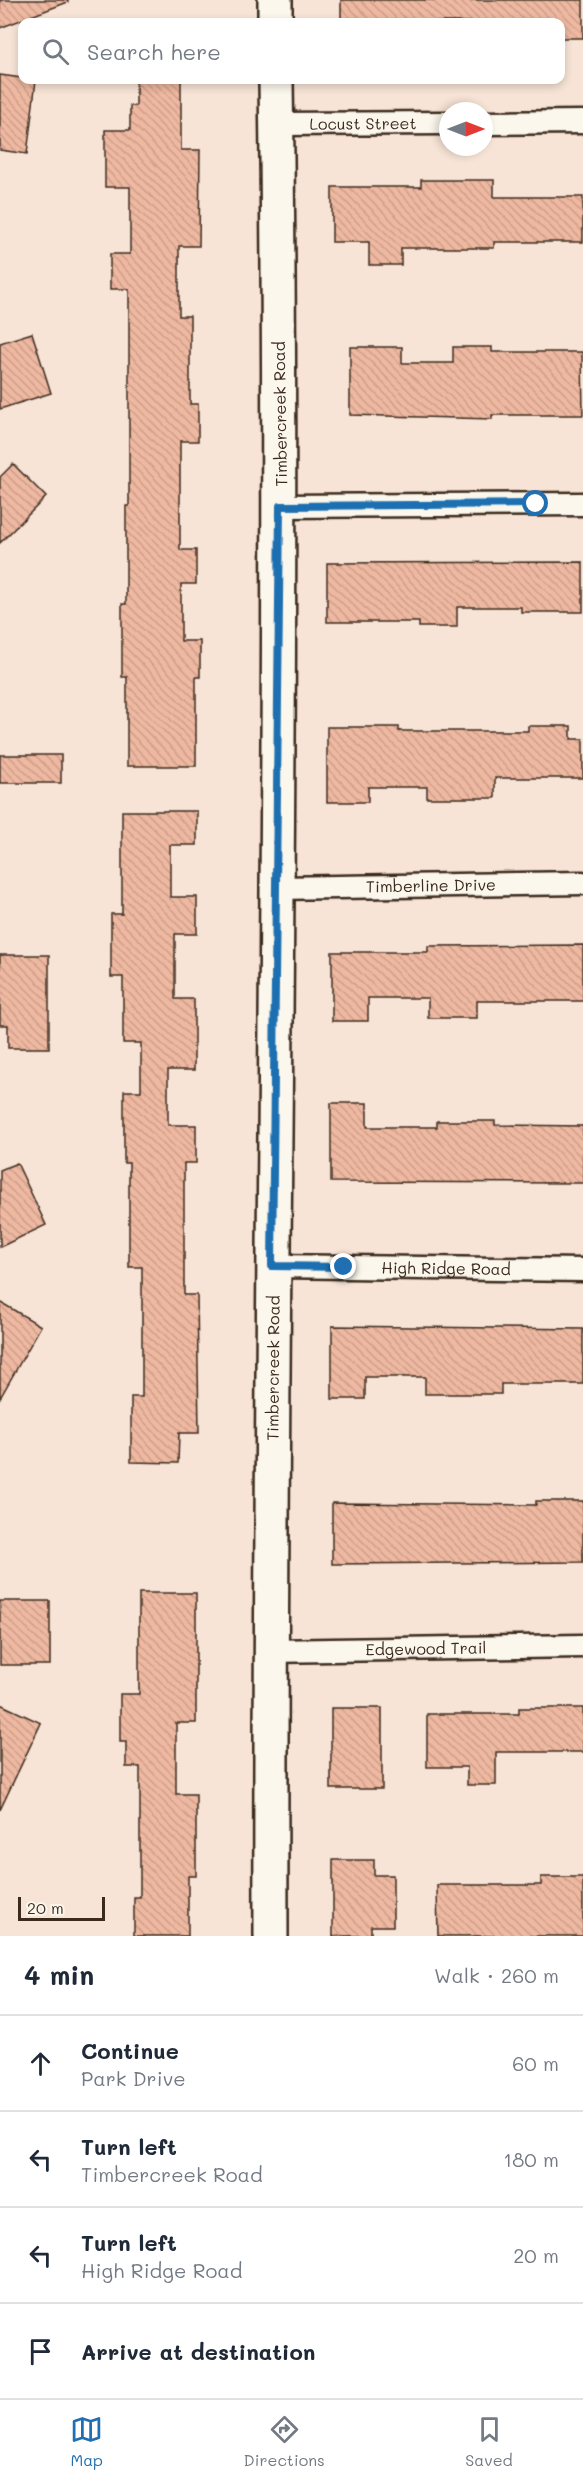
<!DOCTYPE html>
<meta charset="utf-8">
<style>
body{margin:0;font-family:Mali,sans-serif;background:#f6f6f7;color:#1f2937}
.compass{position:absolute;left:439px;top:102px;width:54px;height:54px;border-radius:50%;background:#fff;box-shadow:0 3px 9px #0003;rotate:90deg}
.scale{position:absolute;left:18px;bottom:15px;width:87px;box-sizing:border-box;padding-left:6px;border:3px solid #3b2a1e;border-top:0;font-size:16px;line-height:21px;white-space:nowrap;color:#3b2a1e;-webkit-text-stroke:4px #fbf7ec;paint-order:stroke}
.stop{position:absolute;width:18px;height:18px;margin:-14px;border:4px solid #1f6fb2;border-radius:50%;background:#fff}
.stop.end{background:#1f6fb2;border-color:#fff;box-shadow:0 2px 6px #0008}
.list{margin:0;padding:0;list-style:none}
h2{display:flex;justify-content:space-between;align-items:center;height:78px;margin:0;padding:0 24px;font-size:26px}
h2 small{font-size:20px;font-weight:400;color:#747a83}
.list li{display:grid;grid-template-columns:39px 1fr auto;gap:18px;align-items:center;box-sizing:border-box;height:96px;padding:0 24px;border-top:2px solid #e0e1e3}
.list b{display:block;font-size:22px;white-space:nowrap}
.list p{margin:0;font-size:20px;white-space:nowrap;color:#747a83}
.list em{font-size:20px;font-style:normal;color:#747a83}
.icon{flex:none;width:33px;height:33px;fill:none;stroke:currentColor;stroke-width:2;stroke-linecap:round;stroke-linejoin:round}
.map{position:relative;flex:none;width:583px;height:1936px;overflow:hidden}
.search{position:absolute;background:#fff;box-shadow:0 3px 9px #0003;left:18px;right:18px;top:18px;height:66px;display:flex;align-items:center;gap:15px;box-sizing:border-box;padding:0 21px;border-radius:12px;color:#747a83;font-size:22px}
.sheet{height:462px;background:#fff}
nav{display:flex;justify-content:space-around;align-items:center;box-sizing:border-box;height:84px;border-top:2px solid #e0e1e3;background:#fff;font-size:16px;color:#747a83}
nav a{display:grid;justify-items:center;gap:3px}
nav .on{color:#1f6fb2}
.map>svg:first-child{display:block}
</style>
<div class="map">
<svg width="583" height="1936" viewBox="0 0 583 1936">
<defs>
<pattern id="building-back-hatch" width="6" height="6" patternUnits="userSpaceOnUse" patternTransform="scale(1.5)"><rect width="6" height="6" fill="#eeb8a1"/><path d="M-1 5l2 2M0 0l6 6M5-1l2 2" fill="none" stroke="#cd9e8a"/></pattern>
</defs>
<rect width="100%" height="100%" fill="#f7e4d6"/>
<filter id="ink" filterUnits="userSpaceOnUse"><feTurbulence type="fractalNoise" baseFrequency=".0167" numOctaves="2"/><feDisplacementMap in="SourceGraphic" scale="12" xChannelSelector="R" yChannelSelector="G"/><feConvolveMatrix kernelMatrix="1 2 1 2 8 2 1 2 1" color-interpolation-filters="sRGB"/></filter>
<g filter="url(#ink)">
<g fill="url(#building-back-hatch)" stroke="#3b2a1e" stroke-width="1.5">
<polygon points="0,0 68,0 68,2 0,28"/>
<polygon points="341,0 583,0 583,38 561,38 561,22 341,22"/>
<polygon points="0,75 36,80 27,154 0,150"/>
<polygon points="136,80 181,80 181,150 200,150 199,246 179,246 179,316 190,316 190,404 198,404 198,441 180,441 180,550 196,550 196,584 181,584 181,641 200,641 200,677 196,677 196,766 127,766 127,677 122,677 122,604 126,604 126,506 129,506 129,289 110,289 110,254 130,254 130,187 105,187 105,130 130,130 130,106 136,106"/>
<polygon points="421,180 494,180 494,197 583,197 583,242 494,242 494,248 401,248 401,265 369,265 369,242 332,242 332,187 421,187"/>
<polygon points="32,333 51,393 0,409 0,343"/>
<polygon points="350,347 402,347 402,363 453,363 453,347 492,347 492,352 582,352 583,415 492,415 492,419 350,415"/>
<polygon points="13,464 46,497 0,543 0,477"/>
<polygon points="583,562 583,612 521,612 521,607 457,607 457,627 419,627 419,622 327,622 327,563"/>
<polygon points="528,726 571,726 571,739 583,739 583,778 495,778 495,798 427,798 427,787 368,787 368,802 327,802 327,727 399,727 399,731 528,731"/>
<rect x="0" y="755" width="61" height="28"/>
<polygon points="122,811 197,811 197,845 170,845 170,897 197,897 197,934 175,934 175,999 194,999 194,1070 168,1070 168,1125 196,1125 196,1163 184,1163 184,1295 197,1295 199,1433 179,1433 178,1463 131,1462 131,1397 142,1397 142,1267 129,1267 129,1163 124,1163 124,1091 141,1091 141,1043 123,1043 123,977 111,977 111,914 122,914"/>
<polygon points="583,945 583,1001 477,1001 477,1018 428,1018 428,998 368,998 368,1021 332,1021 332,952 428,952 428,946"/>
<polygon points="0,955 49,955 49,1048 8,1048 8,1025 0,1025"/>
<polygon points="331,1103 367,1103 367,1127 437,1127 437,1121 495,1121 495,1125 583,1126 583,1183 331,1182"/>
<polygon points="17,1163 46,1225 0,1247 0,1170"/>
<polygon points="0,1302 41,1326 0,1398"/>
<polygon points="332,1326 583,1329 583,1384 501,1384 501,1394 425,1394 425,1377 365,1377 365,1399 332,1399"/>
<polygon points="536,1501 583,1501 583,1562 332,1564 332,1503 536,1505"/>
<polygon points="139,1593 196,1593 196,1723 176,1723 176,1794 196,1794 196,1876 188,1876 188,1936 134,1936 134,1897 140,1897 140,1767 126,1767 126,1742 120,1742 120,1694 139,1694"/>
<rect x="0" y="1601" width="50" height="64"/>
<polygon points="0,1704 41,1723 0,1810"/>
<rect x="331" y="1708" width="51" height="81"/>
<polygon points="519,1708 583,1708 583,1752 496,1752 496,1785 467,1785 467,1767 427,1767 427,1714 519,1714"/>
<polygon points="333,1860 374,1860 374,1875 393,1875 393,1926 371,1926 371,1936 333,1936"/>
<polygon points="541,1877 583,1877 583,1936 438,1936 437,1885 541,1885"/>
</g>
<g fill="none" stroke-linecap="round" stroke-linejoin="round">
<defs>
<g id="street">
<polyline points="484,123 583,122"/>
<path id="s1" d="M277,124L448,123"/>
<polyline points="281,506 583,504"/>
<path id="s2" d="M278,888L583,883"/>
<path id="s3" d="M272,1266L583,1270"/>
<path id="s4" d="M270,1651L583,1646"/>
</g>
<g id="secondary">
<polyline points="275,0 275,22"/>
<path id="s5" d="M271,1936C269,1317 285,698 276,80"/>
</g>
</defs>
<use href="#street" stroke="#3b2a1e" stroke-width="27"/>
<use href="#secondary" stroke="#3b2a1e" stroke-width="38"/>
<use href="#street" stroke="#fbf7ec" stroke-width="22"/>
<use href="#secondary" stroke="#fbf7ec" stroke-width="33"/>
</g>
</g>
<g fill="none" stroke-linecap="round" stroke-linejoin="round" filter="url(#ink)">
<polyline stroke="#1f6fb2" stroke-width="8" points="344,1267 272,1266 280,506 536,504"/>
</g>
<g text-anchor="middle" stroke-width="5" stroke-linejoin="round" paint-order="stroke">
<g font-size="16" fill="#3b2a1e" stroke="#fbf7ec">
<text dy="6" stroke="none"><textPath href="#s1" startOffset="86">Locust Street</textPath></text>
<text transform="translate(280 414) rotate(-91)" y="6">Timbercreek Road</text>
<text dy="6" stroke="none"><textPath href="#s2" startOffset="153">Timberline Drive</textPath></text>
<text dy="6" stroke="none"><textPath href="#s3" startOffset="174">High Ridge Road</textPath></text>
<text dy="6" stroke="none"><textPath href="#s5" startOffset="568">Timbercreek Road</textPath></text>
<text dy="6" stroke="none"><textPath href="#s4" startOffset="156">Edgewood Trail</textPath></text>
</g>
</g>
</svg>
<svg class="compass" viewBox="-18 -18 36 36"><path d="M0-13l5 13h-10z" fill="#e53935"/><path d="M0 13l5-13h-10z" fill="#747a83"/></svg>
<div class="scale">20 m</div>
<div class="stop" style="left:536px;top:504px"></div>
<div class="stop end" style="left:344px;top:1267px"></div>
<div class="search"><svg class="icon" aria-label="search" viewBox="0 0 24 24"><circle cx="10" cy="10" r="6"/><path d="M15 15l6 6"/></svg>Search here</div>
</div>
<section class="sheet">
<h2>4 min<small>Walk · 260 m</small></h2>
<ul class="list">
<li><svg class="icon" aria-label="ahead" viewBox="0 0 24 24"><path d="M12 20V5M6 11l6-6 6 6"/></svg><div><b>Continue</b><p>Park Drive</p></div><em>60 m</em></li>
<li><svg class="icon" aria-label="left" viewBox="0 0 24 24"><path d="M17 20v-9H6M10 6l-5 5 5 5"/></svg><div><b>Turn left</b><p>Timbercreek Road</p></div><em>180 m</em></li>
<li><svg class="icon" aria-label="left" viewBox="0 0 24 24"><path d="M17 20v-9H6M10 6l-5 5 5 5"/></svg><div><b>Turn left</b><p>High Ridge Road</p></div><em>20 m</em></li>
<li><svg class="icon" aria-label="arrive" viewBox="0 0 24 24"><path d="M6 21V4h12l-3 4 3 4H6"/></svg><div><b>Arrive at destination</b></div></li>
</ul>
</section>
<nav>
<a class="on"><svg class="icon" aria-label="map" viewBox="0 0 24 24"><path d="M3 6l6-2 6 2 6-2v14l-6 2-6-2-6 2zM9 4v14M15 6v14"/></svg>Map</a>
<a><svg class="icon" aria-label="directions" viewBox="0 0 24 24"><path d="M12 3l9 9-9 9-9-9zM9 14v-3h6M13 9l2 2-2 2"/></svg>Directions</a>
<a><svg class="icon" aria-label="saved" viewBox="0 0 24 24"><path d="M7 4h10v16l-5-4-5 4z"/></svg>Saved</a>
</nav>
